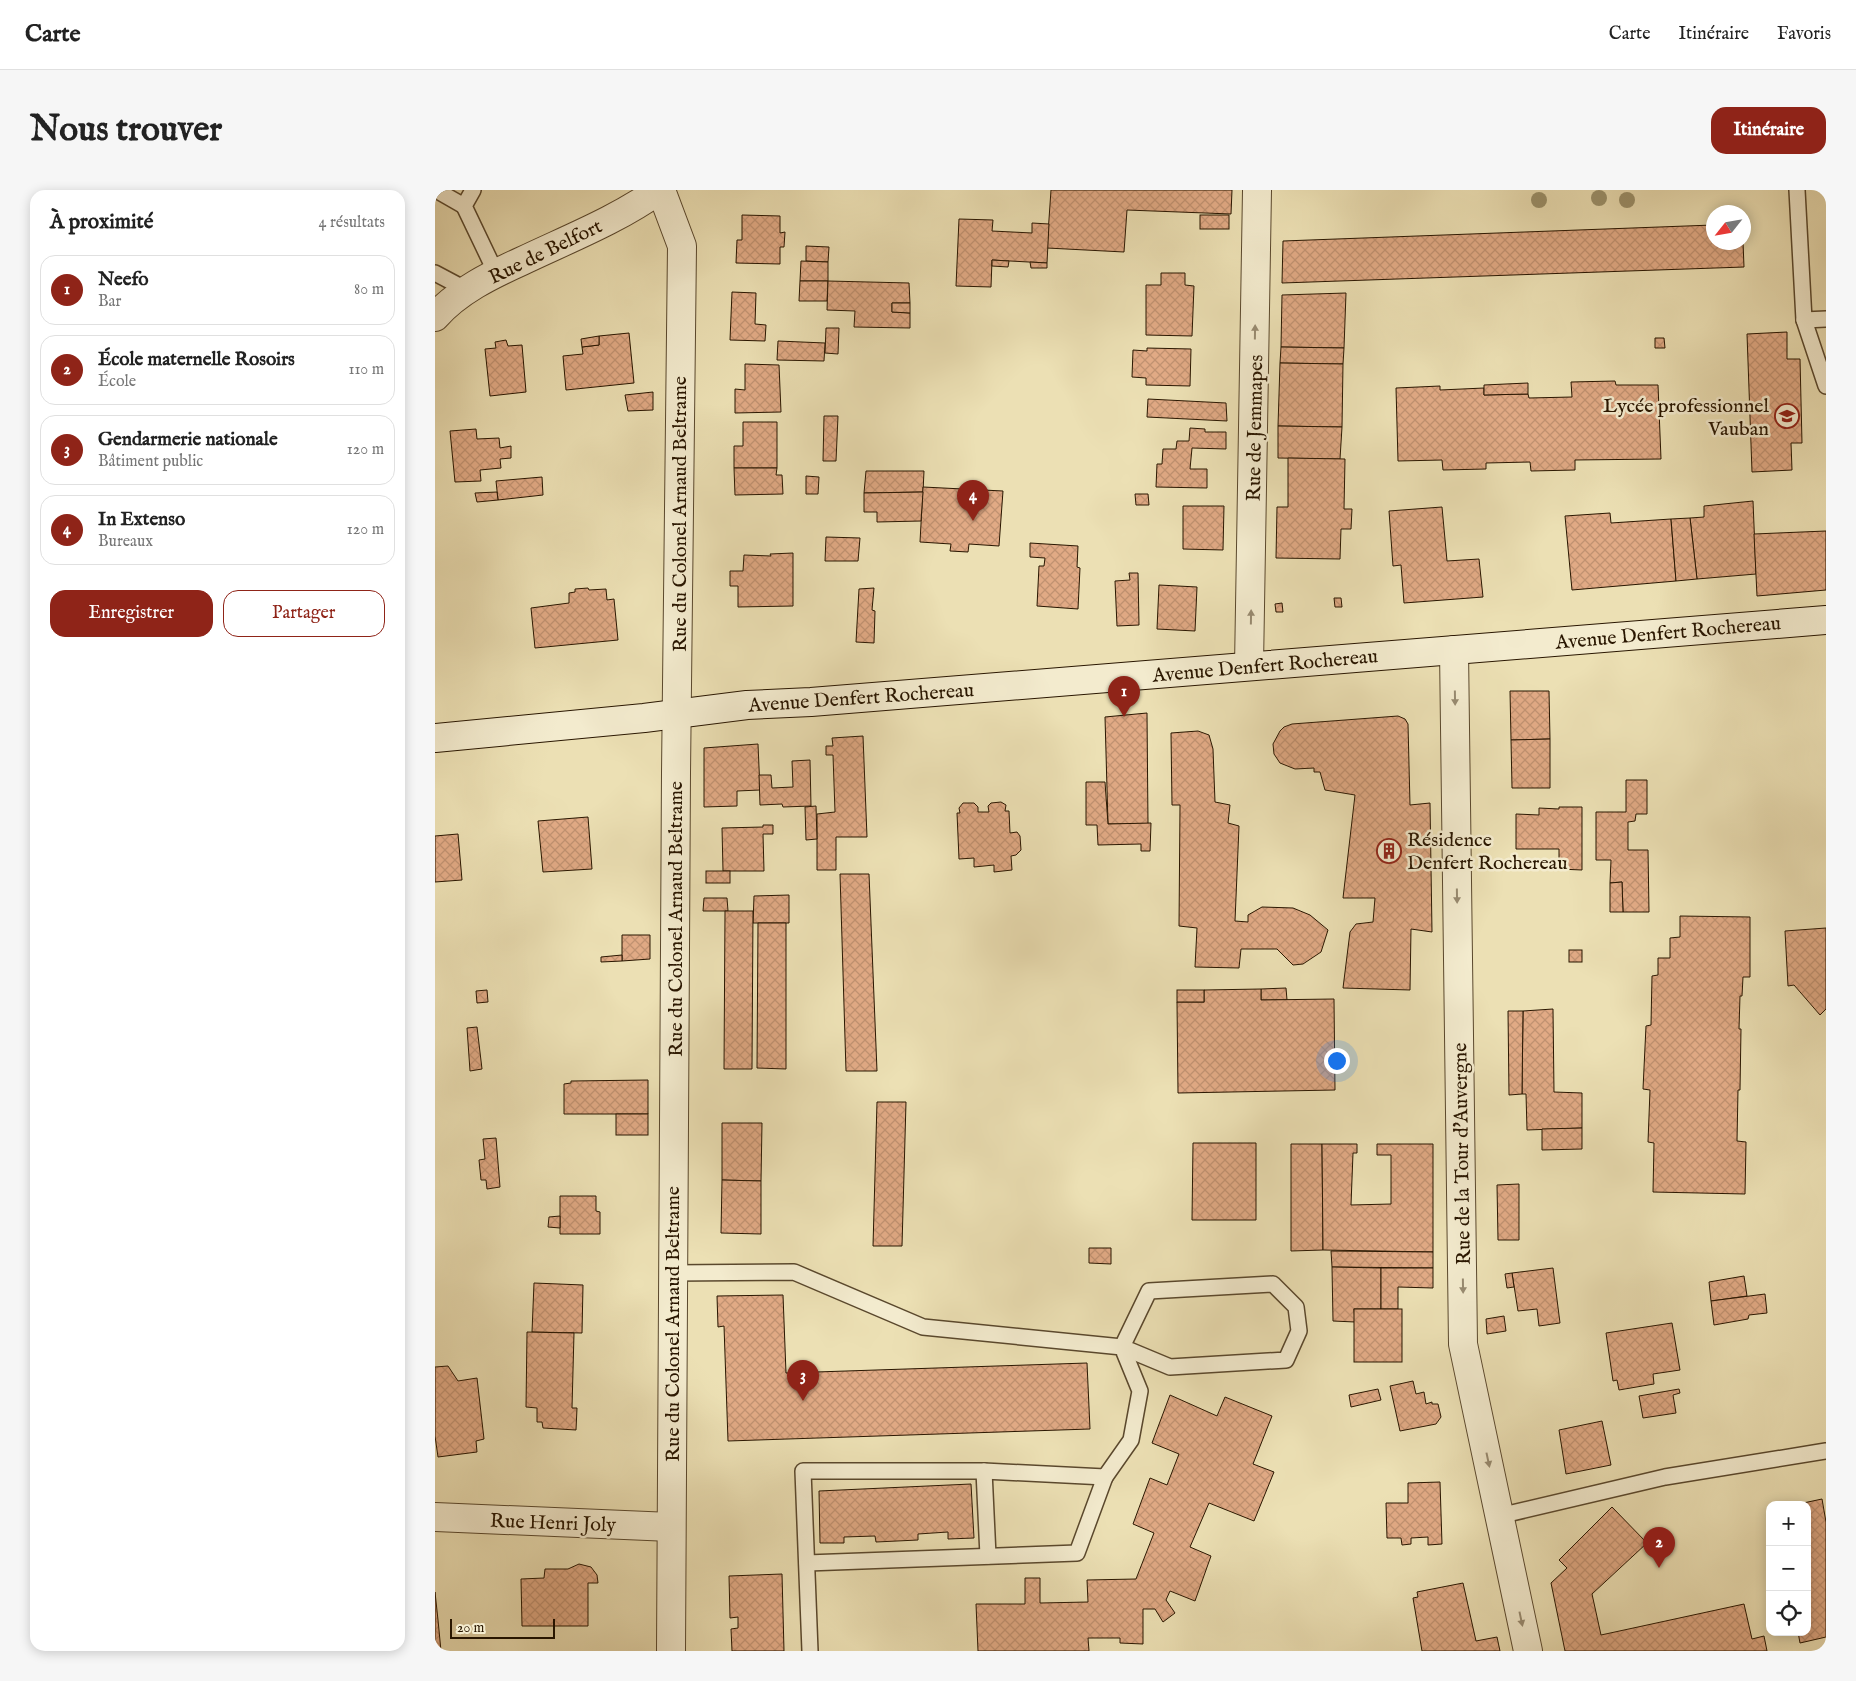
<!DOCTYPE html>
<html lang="fr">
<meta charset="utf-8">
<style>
body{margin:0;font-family:"IM FELL English",serif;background:#f6f6f6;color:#222}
.controls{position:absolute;right:15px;bottom:15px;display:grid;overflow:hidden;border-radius:10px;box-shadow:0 2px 12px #0003}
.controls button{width:45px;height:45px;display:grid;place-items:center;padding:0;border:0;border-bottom:1px solid #e0e0e0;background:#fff;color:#222;font:25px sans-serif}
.compass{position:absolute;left:1271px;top:15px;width:45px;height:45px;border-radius:50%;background:#fff;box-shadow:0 2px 12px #0003;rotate:239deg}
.scale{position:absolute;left:15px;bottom:12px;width:105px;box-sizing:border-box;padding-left:5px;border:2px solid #291600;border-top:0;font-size:14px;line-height:18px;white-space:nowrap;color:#291600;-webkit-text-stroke:4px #f3ebce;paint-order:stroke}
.you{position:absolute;left:901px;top:870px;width:18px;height:18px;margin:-12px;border:4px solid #fff;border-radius:50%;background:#1a73e8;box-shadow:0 0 0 8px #1a73e833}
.badge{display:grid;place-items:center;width:32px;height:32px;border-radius:50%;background:#8f2418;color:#fff;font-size:16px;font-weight:700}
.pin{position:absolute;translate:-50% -41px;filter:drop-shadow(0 1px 2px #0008)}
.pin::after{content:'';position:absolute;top:26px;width:18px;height:15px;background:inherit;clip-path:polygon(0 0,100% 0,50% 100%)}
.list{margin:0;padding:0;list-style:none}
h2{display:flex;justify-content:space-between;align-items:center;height:65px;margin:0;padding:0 20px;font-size:21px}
h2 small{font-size:16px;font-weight:400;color:#767676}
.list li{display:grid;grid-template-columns:32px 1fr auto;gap:15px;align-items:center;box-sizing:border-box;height:70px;margin:0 10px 10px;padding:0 10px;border:1px solid #e0e0e0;border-radius:15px}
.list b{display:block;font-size:19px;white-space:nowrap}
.list p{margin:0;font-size:16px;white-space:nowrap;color:#767676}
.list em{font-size:16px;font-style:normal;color:#767676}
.actions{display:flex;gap:10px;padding:15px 20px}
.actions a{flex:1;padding:11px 0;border:1px solid #8f2418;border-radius:15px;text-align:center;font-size:18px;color:#8f2418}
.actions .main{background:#8f2418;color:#fff}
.icon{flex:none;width:28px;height:28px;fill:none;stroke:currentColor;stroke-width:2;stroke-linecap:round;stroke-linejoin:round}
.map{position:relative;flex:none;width:1391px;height:1461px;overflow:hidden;border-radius:15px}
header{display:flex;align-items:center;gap:30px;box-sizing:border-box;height:70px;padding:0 25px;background:#fff;border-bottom:1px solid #e0e0e0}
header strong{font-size:24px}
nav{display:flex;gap:28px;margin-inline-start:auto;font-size:18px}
.intro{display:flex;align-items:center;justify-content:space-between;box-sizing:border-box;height:120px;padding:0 30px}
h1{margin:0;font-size:35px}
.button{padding:12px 22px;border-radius:15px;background:#8f2418;color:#fff;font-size:18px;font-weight:700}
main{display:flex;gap:30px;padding:0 30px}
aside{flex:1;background:#fff;border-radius:15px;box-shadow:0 2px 12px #0003}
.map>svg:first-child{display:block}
</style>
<header>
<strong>Carte</strong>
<nav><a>Carte</a><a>Itinéraire</a><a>Favoris</a></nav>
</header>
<div class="intro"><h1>Nous trouver</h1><a class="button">Itinéraire</a></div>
<main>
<aside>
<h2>À proximité<small>4 résultats</small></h2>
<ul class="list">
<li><span class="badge">1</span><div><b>Neefo</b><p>Bar</p></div><em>80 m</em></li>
<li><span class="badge">2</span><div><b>École maternelle Rosoirs</b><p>École</p></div><em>110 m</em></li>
<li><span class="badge">3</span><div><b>Gendarmerie nationale</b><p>Bâtiment public</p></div><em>120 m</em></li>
<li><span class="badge">4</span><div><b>In Extenso</b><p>Bureaux</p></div><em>120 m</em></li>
</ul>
<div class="actions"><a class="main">Enregistrer</a><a>Partager</a></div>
</aside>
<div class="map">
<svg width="1391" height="1461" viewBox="0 0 1391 1461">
<defs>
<pattern id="building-cross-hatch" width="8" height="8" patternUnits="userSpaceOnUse" patternTransform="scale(1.25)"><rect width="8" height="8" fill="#e1aa85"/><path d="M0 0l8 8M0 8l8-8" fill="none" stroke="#c19271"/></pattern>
</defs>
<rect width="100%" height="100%" fill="#ece0b4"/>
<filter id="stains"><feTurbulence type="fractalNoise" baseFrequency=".004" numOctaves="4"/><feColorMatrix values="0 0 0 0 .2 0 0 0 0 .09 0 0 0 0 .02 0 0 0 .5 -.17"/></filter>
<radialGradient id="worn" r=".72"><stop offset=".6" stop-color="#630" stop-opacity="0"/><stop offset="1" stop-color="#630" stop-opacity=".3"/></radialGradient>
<g fill="url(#building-cross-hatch)" stroke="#291600">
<polygon points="616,0 797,0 796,24 692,20 689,62 612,58"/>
<polygon points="307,25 345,26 345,43 350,42 349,57 345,57 345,74 301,73 302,50 307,50"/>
<rect x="765" y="25" width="29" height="14"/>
<polygon points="524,29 558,30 557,41 597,43 597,33 614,34 612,73 557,70 556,97 521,96"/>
<polygon points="1278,35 1278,52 1308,52 1309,77 847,93 848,51"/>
<polygon points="371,56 394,57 393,72 371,71"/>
<polygon points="557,70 574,71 573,77 557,76"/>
<polygon points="366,71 393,72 393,91 365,91"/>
<polygon points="595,72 612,73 612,78 596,78"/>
<polygon points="726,83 750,83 750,95 759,96 757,146 711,145 711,95 726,95"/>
<polygon points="365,91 393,91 392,111 364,111"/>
<polygon points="393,91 474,93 475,113 457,113 457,122 475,123 475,138 419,137 420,121 392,120"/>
<polygon points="297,102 321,103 320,134 331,135 330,151 295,150"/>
<polygon points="911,103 909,158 846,157 847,105"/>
<polygon points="457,113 475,113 475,123 457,122"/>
<polygon points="391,138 404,138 403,164 390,163"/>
<polygon points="1352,142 1352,169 1365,169 1367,253 1356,253 1357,280 1317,282 1312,144"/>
<polygon points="194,143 199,193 131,200 128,166 148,164 147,157 164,155 164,146"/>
<polygon points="164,146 164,155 147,157 146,149"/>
<polygon points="1220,148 1229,148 1230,158 1220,158"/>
<polygon points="71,150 73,156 87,155 91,202 55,206 50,159 61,158 60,152"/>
<polygon points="343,151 390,153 389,171 342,170"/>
<polygon points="846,157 909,158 908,174 845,173"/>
<polygon points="712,158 756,159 755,196 711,195 711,188 697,187 698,160 712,161"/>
<polygon points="845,173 908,174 907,237 843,236"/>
<polygon points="310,174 344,175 346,222 300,223 300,199 310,200"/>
<polygon points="1180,191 1181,195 1223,195 1226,269 1140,270 1140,280 1096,281 1095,272 1051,273 1051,279 1008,280 1007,270 963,271 961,198 1005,196 1005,200 1049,198 1049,205 1093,204 1094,208 1137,207 1136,192"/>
<polygon points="1093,193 1093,204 1049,205 1049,195"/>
<polygon points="218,202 218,220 193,221 190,205"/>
<polygon points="713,209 791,213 792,231 712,227"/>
<polygon points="389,226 403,226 401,271 388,271"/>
<polygon points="308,232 342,232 342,278 299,278 299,256 308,256"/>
<polygon points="843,236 907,237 905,269 843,268"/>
<polygon points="755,238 770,239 770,242 791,242 791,259 757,258 755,279 772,279 772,298 721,297 722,274 727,274 728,259 741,259 742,251 754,251"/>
<polygon points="41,239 42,249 64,248 65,258 76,256 76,268 65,269 66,278 45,280 46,291 20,292 15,241"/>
<polygon points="853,268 910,269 909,319 917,319 916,339 906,339 905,369 841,368 842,317 853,317"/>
<polygon points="299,278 342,278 341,285 347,285 348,304 300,305"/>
<polygon points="431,281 489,281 488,302 429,303"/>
<polygon points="371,286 384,287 383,304 371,304"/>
<polygon points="107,287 108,305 63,310 61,291"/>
<polygon points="488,297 568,301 564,356 534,354 533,362 515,361 516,354 485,352"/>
<polygon points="62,302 63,310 42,312 40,303"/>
<polygon points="488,302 486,331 442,332 442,322 429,322 429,303"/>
<polygon points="700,304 713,304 714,315 701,315"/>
<polygon points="1318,311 1321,384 1262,389 1255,328 1269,327 1269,316"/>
<polygon points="748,316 789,316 788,360 748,359"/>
<polygon points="1007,317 1012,371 1044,369 1048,407 969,413 966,375 958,376 954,321"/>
<polygon points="1175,323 1176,333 1236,329 1241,391 1137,400 1130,326"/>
<polygon points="1255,328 1262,389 1241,391 1236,329"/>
<polygon points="1391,341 1391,400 1322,406 1319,344"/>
<polygon points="391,347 425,348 423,371 390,371"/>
<polygon points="595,353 643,356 642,377 645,378 643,419 602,416 604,376 609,376 610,368 595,367"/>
<polygon points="358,363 358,416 303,417 303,396 295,396 295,381 308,381 309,365 336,366 335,364"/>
<polygon points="694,383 703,383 704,435 682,436 680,391 695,390"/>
<polygon points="724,395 762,397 760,441 722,439"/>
<polygon points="153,398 154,400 171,399 172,410 179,409 183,450 100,458 96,418 134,413 134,403 140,402 140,399"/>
<polygon points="439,398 437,420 440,421 439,453 421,452 424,399"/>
<polygon points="899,408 906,408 907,417 900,417"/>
<polygon points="847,413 848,422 841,422 840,414"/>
<polygon points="1075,501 1114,501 1115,549 1076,550"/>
<polygon points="712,523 713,634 673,634 670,527"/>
<polygon points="963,526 970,529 973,534 975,615 995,613 997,742 976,739 975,800 908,798 915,742 921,734 938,732 940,708 908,708 920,605 890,600 885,582 879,582 879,578 860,579 845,573 839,564 838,554 845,541 849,537 857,534"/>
<polygon points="763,541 774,545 778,559 780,612 795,615 793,633 804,636 800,731 813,732 813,725 827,717 858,718 875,725 893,740 886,762 868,774 858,775 842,759 806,759 804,778 760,777 762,738 744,736 745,615 737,615 736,543"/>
<polygon points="428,546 432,647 401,647 401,680 382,680 382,624 400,622 398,565 391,565 391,556 398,556 397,548"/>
<polygon points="1115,549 1115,598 1077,598 1076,550"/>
<polygon points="323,554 325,600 302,601 302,616 269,617 269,558"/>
<polygon points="375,570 376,616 348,617 347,614 325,615 324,585 336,585 337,598 358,597 357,571"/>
<polygon points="1191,590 1212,590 1212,624 1201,624 1200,631 1193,632 1193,660 1213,660 1214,722 1188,722 1187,692 1175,693 1176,670 1161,670 1161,622 1191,622"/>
<polygon points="651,592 670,592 673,634 716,633 715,661 706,661 706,654 663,655 662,635 651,635"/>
<polygon points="566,612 571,615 570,621 574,621 575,643 582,642 585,646 586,660 581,665 576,666 577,680 559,682 559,675 539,677 539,668 524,669 522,623 525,623 524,618 528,613 539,613 543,617 543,622 554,622 553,616 556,613"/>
<polygon points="381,616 382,649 371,650 370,617"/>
<polygon points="1124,617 1147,617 1147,680 1124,679 1124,659 1081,659 1081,624 1104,625 1104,618 1124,619"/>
<polygon points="153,627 157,679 108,682 103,631"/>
<polygon points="328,635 338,635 338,644 328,644 329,681 288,681 287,638 328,637"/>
<polygon points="23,644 27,690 0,692 0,646"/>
<rect x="271" y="681" width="24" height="12"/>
<polygon points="405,684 434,684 442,881 411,881"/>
<polygon points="1187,692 1188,722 1175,722 1175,693"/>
<polygon points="354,705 354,733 318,733 319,706"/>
<polygon points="269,708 292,708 293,721 268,721"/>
<polygon points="290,721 318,721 317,879 289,879"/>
<polygon points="1245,726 1315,727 1315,787 1308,787 1307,806 1305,806 1304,839 1306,839 1305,900 1303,900 1302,951 1311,952 1310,1004 1218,1002 1219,953 1213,952 1215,900 1208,899 1211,836 1216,835 1217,786 1223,785 1223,768 1235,768 1235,748 1245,747"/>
<polygon points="323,733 351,733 351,879 322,878"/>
<polygon points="1391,738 1391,819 1385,825 1359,795 1353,796 1350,741"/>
<polygon points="187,745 215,745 215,769 187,771"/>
<rect x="1134" y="760" width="13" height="12"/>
<polygon points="187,765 187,771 166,772 166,767"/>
<polygon points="851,798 852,810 826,810 826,799"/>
<polygon points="826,799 826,810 899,809 900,900 743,903 742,812 769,812 769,800"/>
<polygon points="52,800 53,812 42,813 41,801"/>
<rect x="742" y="800" width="27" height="12"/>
<polygon points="1118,819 1119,902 1147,903 1147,938 1092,940 1091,904 1087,904 1088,821"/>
<polygon points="1073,821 1088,821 1087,904 1074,905"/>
<polygon points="42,837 47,879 35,881 32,838"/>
<polygon points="213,890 213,924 129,924 129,894 136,893 136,891"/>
<polygon points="442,912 471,912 467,1056 438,1056"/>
<rect x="181" y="924" width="32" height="21"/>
<polygon points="287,933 327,933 326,991 287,990"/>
<polygon points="1147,938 1147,959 1107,960 1107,939"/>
<polygon points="61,948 65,997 52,999 51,990 46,990 44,970 50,969 48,949"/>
<polygon points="758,953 821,953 821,1030 757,1030"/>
<polygon points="856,954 887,954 888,1060 856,1061"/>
<polygon points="887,954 922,954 922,963 918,963 916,1015 956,1014 956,965 942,965 942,954 998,954 998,1062 888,1060"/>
<polygon points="287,990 326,991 326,1044 286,1043"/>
<polygon points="1084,994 1084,1050 1063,1050 1062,995"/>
<polygon points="125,1006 161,1006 161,1021 165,1022 165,1044 125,1044"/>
<polygon points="125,1026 125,1038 113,1037 114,1027"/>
<polygon points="654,1058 676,1058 676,1074 654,1073"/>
<polygon points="896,1061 998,1062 998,1078 897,1077"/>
<polygon points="897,1077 946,1078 946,1119 919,1119 920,1132 898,1131"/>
<polygon points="946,1078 998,1078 998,1098 963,1097 963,1119 946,1119"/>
<polygon points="1118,1078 1125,1133 1104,1136 1102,1119 1083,1121 1077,1083"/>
<polygon points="1077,1083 1079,1097 1072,1098 1070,1084"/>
<polygon points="1309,1086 1312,1106 1276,1111 1274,1092"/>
<polygon points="99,1093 148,1095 147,1143 97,1142"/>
<polygon points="1330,1104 1332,1123 1314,1125 1313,1129 1279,1135 1276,1111"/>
<polygon points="348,1105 351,1183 652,1173 655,1239 293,1251 289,1136 283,1137 282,1106"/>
<rect x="919" y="1119" width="48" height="53"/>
<polygon points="1069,1126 1071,1141 1052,1144 1051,1129"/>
<polygon points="1237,1133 1245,1180 1218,1184 1219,1194 1184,1200 1182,1190 1178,1191 1171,1143"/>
<polygon points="92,1142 139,1143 137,1218 142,1218 141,1240 108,1238 107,1232 102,1232 102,1218 91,1217"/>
<polygon points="13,1176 23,1191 42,1188 49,1249 41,1251 42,1262 3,1267 0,1246 0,1177"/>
<polygon points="978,1191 981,1204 989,1202 991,1214 997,1212 997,1214 1003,1214 1006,1227 1001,1234 965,1241 955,1196"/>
<polygon points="943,1199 946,1210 916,1217 914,1205"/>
<polygon points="1244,1199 1245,1203 1238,1205 1241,1223 1208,1228 1204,1206"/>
<polygon points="735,1205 782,1226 790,1207 837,1226 818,1274 839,1282 819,1331 774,1313 755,1357 776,1366 760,1411 735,1401 731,1410 740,1423 728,1432 720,1419 708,1419 708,1454 685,1453 685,1448 653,1448 654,1461 543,1461 541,1414 590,1414 590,1388 605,1388 605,1413 653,1412 652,1390 701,1389 719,1343 698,1334 715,1288 732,1295 744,1264 717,1253"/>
<polygon points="1167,1231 1176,1275 1131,1284 1124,1240"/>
<polygon points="1005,1292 1007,1354 993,1355 993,1347 976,1348 976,1354 967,1355 966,1348 952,1348 951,1313 973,1313 973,1293"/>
<polygon points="536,1294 539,1348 513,1349 513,1342 483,1344 483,1350 441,1352 440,1346 409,1347 409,1353 385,1353 384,1301"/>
<polygon points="1387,1309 1391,1332 1391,1447 1365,1453 1363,1442 1372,1442 1372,1315 1359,1315"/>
<polygon points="1177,1317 1212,1353 1157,1404 1166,1445 1309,1414 1317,1449 1329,1446 1332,1461 1130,1461 1116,1393 1132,1378 1124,1370"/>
<polygon points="144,1374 156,1377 162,1385 163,1393 153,1393 153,1436 87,1436 86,1389 109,1388 110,1379 133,1379"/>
<polygon points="347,1384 349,1461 297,1461 296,1439 303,1438 303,1427 295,1428 294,1386"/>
<polygon points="1028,1393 1041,1451 1062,1447 1065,1461 987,1461 978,1408 983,1407 982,1402"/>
<polygon points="0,1402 3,1430 6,1461 0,1461"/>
</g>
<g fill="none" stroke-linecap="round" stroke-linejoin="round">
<defs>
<g id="lane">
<polyline points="1,0 29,16"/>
<polyline points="38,0 29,16 61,83"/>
<polyline points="1362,0 1369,130 1391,129"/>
<polyline points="0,83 32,100"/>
<polyline points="1369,130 1391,196"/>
<polyline points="237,1083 359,1082 488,1137 687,1157 705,1201 696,1250 670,1287 549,1281 368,1281 375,1461"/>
<polygon points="838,1094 861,1117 864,1141 851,1170 735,1177 687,1157 714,1101"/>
<polyline points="549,1281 553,1366"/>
<polyline points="1064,1326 1230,1287 1391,1261"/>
<polyline points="372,1373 642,1363 670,1287"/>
</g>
<g id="street">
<polyline points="226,0 247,56 241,583 236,1461"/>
<path d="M0,127C23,101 56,85 87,71C133,49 182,30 224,0"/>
<polyline points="1019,460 1028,1154 1093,1461"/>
<polyline points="814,476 822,0"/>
<polyline points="0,1327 236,1337"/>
</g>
<polyline id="secondary" points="0,548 209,528 312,515 376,512 1391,430"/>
</defs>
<use href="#lane" stroke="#5a482d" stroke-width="18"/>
<use href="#street" stroke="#5a482d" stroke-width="30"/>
<use href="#secondary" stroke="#291600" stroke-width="30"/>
<use href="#lane" stroke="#f3ebce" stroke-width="15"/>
<use href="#street" stroke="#f3ebce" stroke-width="28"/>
<use href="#secondary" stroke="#f3ebce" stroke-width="28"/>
</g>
<g fill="#9c926c">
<circle cx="1164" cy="8" r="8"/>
<circle cx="1104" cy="10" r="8"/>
<circle cx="1192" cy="10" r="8"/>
</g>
<defs><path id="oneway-solid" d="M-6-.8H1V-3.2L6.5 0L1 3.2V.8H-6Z" transform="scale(1.25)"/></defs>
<g fill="#988b71">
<use href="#oneway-solid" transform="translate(820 142) rotate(-89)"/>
<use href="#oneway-solid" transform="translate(816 427) rotate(-89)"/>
<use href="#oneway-solid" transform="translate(1020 508) rotate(89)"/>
<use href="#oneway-solid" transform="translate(1022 706) rotate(89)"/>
<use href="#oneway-solid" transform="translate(1028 1096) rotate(89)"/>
<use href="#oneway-solid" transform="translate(1053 1270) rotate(78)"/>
<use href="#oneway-solid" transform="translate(1086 1429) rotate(78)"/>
</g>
<defs>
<symbol id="school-ring" viewBox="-11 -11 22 22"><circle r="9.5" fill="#f3ebce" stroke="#8f2418" stroke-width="1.5"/><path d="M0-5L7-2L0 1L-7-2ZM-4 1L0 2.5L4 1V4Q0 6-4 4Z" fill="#8f2418"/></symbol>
<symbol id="building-ring" viewBox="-11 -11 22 22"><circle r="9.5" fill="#f3ebce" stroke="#8f2418" stroke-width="1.5"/><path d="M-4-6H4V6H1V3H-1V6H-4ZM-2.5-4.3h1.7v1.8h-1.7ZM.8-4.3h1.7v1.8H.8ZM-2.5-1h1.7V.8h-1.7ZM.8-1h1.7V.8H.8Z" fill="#8f2418"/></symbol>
</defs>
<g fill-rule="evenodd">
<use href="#school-ring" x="1338" y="212" width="28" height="28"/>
<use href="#building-ring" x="940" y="647" width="28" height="28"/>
</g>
<g text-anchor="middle" stroke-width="5" stroke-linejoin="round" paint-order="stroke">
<g font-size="20" fill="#291600" stroke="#f3ebce">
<text transform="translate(110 61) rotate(-26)" y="7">Rue de Belfort</text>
<text transform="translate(819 238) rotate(-89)" y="7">Rue de Jemmapes</text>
<text transform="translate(244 324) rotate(-90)" y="7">Rue du Colonel Arnaud Beltrame</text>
<text transform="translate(1233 442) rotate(-5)" y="7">Avenue Denfert Rochereau</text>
<text transform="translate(830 475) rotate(-5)" y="7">Avenue Denfert Rochereau</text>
<text transform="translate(426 507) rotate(-4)" y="7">Avenue Denfert Rochereau</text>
<text transform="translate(240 729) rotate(-90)" y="7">Rue du Colonel Arnaud Beltrame</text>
<text transform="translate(1026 964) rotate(-91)" y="7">Rue de la Tour d'Auvergne</text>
<text transform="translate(237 1134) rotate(-90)" y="7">Rue du Colonel Arnaud Beltrame</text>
<text transform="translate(118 1332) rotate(2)" y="7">Rue Henri Joly</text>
</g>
<g font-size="20" fill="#291600" stroke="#f3ebce" text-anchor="end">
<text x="1334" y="222">Lycée professionnel<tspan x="1334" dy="23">Vauban</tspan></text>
<text x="972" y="656" text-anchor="start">Résidence<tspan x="972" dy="23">Denfert Rochereau</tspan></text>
</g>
</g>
<rect width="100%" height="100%" filter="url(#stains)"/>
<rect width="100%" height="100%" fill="url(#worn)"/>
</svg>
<div class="controls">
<button>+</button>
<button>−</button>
<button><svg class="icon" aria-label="locate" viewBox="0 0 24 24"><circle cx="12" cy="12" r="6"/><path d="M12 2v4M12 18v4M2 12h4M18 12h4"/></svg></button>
</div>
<svg class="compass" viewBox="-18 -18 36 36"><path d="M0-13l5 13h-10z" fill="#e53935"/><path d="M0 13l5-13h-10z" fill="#767676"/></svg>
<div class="scale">20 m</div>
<div class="you"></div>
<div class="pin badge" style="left:689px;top:527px">1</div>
<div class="pin badge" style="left:1224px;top:1378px">2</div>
<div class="pin badge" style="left:368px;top:1211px">3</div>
<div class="pin badge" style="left:538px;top:331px">4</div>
</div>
</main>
